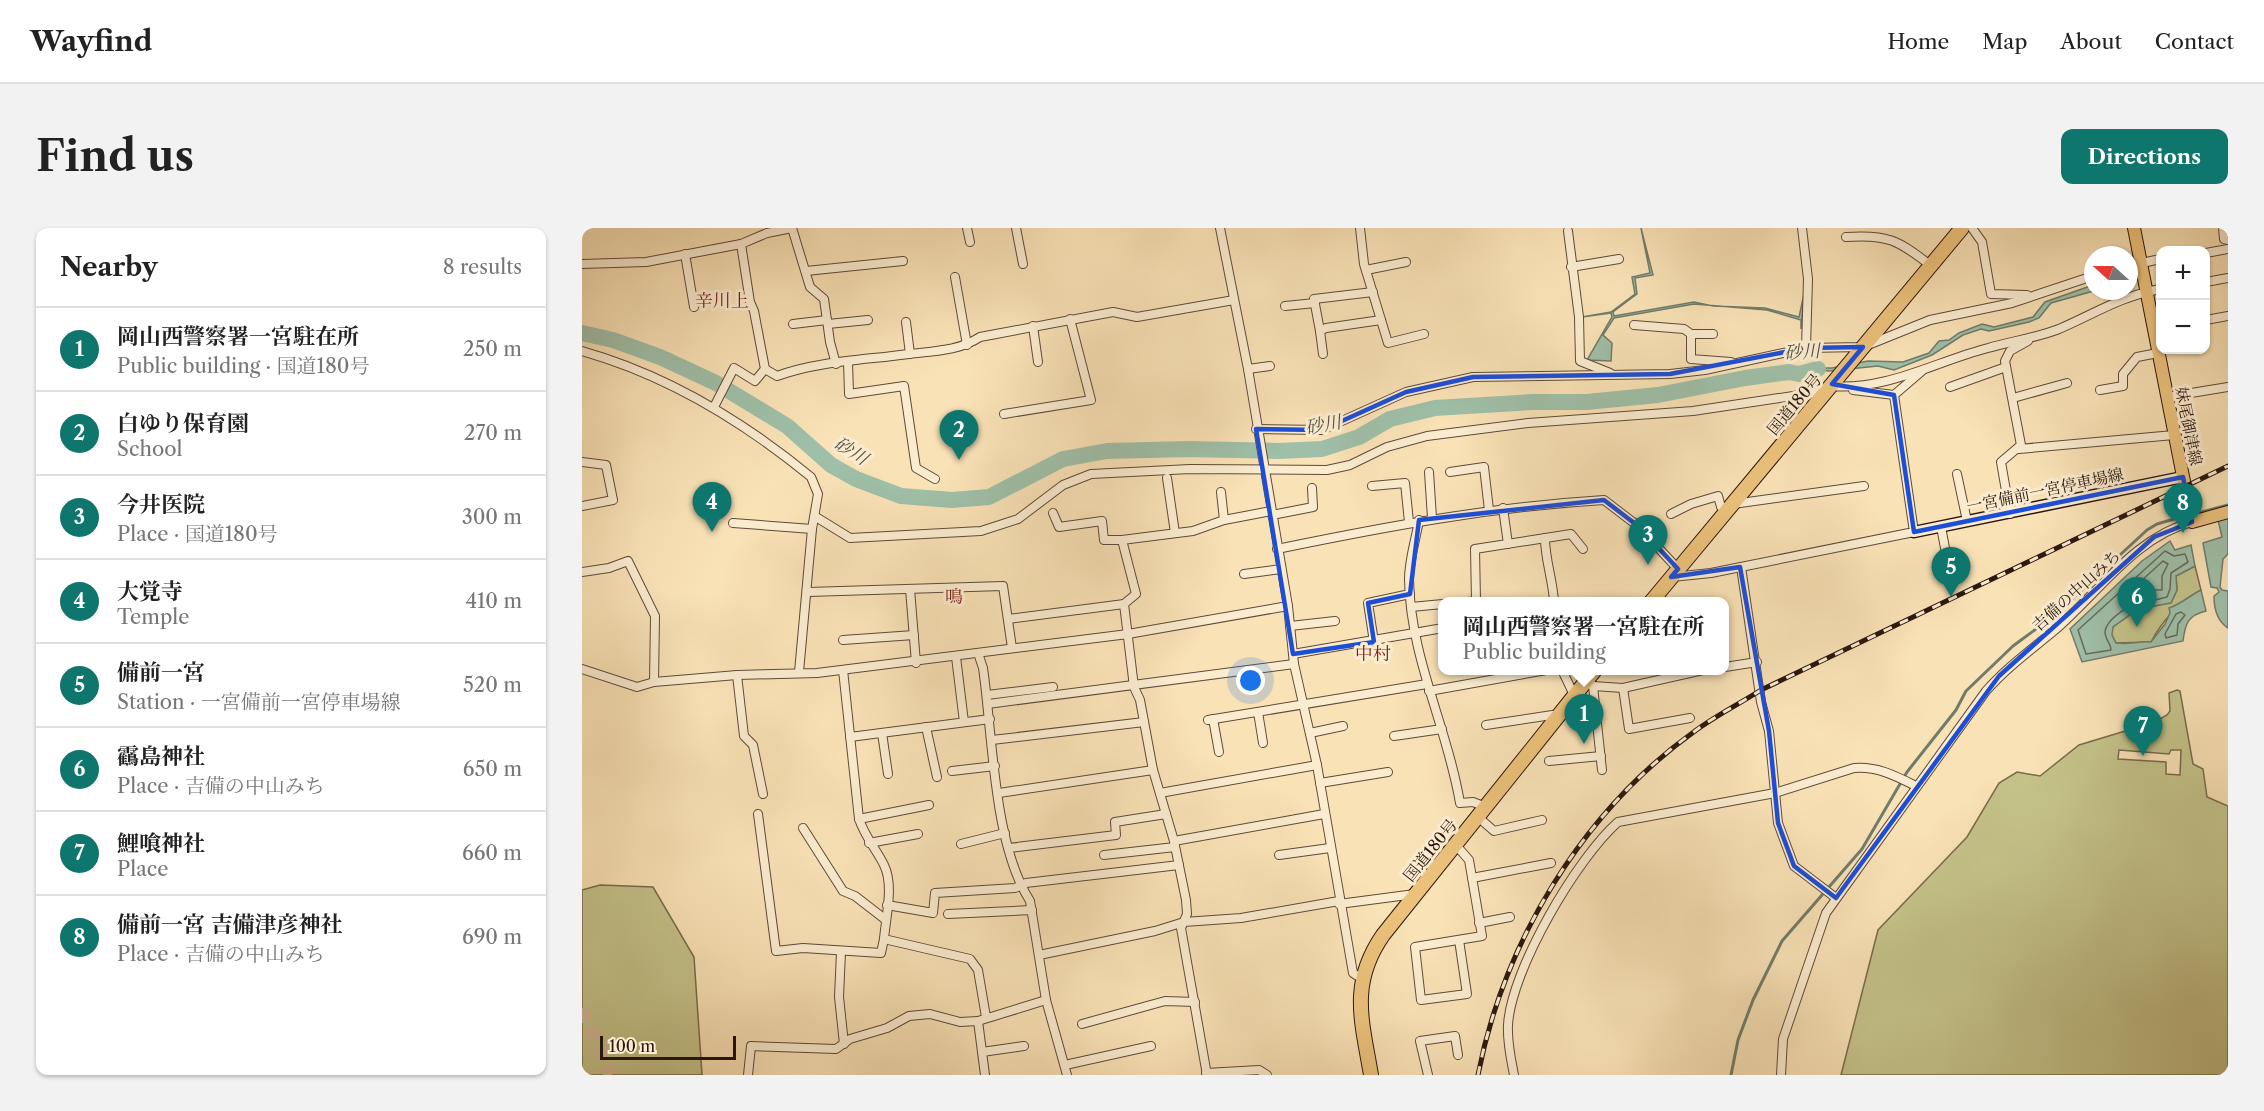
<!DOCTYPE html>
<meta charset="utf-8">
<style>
body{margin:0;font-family:"Libre Caslon Text","Noto Serif JP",serif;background:#f2f2f2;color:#222}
.controls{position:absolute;right:18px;top:18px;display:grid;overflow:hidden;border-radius:12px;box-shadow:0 2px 4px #0004}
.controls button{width:54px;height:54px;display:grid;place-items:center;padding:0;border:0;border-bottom:2px solid #e0e0e0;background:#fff;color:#222;font:30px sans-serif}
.compass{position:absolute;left:1502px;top:18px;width:54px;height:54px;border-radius:50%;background:#fff;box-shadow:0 2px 4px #0004;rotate:291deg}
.scale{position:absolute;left:18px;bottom:15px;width:136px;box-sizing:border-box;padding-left:6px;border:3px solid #2a1710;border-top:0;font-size:16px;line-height:21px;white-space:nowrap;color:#2a1710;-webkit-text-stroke:4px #fbecd0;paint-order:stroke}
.you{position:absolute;left:669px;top:453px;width:21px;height:21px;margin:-15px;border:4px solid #fff;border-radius:50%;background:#1a73e8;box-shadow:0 0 0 9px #1a73e833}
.badge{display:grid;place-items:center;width:39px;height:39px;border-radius:50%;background:#0f766e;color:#fff;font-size:20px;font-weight:700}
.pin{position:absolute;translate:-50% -50px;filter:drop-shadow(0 2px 3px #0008)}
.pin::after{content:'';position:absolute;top:32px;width:21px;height:18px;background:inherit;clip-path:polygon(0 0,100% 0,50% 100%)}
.popup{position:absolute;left:856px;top:369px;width:291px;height:78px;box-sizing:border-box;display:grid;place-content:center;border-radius:12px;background:#fff;filter:drop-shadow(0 2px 4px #0005);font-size:20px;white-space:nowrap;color:#767676}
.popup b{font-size:22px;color:#222}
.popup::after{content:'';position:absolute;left:50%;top:100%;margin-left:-12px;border:12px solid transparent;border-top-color:#fff}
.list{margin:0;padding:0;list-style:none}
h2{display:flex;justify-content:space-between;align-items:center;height:78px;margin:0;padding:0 24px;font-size:26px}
h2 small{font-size:20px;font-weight:400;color:#767676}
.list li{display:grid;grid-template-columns:39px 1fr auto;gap:18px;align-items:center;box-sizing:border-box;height:84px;padding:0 24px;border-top:2px solid #e0e0e0}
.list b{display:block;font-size:22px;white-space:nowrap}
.list p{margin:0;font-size:20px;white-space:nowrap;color:#767676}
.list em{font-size:20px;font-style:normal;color:#767676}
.map{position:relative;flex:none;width:1646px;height:847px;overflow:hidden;border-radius:12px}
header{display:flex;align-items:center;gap:36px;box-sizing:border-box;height:84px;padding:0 30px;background:#fff;border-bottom:2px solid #e0e0e0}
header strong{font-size:28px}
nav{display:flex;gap:33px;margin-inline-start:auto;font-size:21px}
.intro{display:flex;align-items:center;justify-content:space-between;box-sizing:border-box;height:144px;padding:0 36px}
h1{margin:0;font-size:42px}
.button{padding:15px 27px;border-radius:12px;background:#0f766e;color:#fff;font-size:21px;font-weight:700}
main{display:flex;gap:36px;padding:0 36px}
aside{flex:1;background:#fff;border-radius:12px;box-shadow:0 2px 4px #0004}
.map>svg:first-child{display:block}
</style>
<header>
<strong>Wayfind</strong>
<nav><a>Home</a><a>Map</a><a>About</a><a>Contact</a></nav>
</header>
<div class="intro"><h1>Find us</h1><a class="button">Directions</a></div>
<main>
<aside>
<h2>Nearby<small>8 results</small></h2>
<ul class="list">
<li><span class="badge">1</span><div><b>岡山西警察署一宮駐在所</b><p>Public building · 国道180号</p></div><em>250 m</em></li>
<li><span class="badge">2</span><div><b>白ゆり保育園</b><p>School</p></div><em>270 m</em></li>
<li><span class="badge">3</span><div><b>今井医院</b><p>Place · 国道180号</p></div><em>300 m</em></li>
<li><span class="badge">4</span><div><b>大覚寺</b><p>Temple</p></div><em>410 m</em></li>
<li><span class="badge">5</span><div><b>備前一宮</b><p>Station · 一宮備前一宮停車場線</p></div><em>520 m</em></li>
<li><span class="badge">6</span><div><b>靍島神社</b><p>Place · 吉備の中山みち</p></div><em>650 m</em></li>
<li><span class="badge">7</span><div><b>鯉喰神社</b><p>Place</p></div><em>660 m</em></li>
<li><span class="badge">8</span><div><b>備前一宮 吉備津彦神社</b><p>Place · 吉備の中山みち</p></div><em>690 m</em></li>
</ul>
</aside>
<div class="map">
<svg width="1646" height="847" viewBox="0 0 1646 847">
<rect width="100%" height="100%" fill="#f9e2b6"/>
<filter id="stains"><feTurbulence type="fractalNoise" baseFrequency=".00333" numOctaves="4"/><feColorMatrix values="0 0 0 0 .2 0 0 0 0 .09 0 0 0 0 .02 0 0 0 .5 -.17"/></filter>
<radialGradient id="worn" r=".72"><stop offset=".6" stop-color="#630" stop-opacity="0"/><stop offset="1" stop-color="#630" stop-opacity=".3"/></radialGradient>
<g fill="#c4c289" stroke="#776c4c" stroke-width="1.5" fill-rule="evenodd">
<path d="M1613,338L1619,362C1598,373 1580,393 1569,414L1534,415L1529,405L1531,399L1564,375L1572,378L1589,374L1595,362L1594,348Z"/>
<path d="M1595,462L1598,463L1611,536L1621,541L1625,569L1646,578V847H1259L1296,702L1385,609L1417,555L1435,544L1458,548L1497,517L1573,494L1585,487L1588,483L1587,465ZM1537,522L1587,526L1589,522H1599L1598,547L1584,546V534L1536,531Z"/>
<polygon points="18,657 71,659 112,729 120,847 0,847 0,662"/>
</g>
<g fill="#9fbfa8" stroke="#707c6b" stroke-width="1.5">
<polygon points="1059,0 1071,47 1053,50 1055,66 1031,84 1032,88 1112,74 1131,78 1183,80 1217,89 1222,66 1219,101 1219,92 1185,82 1112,76 1032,90 1021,107 1030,115 1029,133 1005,132 1030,89 1029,85 1000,89 1029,84 1053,66 1050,49 1068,45"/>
<polygon points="1511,57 1512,63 1469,75 1457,90 1447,94 1407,103 1399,101 1381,107 1350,127 1312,142 1296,138 1247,143 1235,142 1221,149 1212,150 1215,144 1229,140 1250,140 1286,133 1321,134 1347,125 1357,113 1367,112 1377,105 1400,96 1412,99 1451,89 1463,74"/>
<path d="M1646,289V326L1641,331L1638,359L1640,362L1646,363V400C1635,393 1632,379 1632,368L1637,364L1635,360L1629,359L1621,315L1640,309L1636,292Z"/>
<path d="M1588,313L1593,322L1609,317L1613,338L1594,348L1595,362L1589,375L1572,378L1564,375L1531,399L1530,407L1534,415C1547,417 1556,413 1569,414L1583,396L1588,385L1587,380C1599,376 1607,368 1619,362L1624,383C1606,387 1603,396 1601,413L1500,434L1488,401L1560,333Z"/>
</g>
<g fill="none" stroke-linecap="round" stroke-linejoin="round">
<g stroke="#646b5c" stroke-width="1.5">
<path d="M1583,323L1592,328L1603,326L1606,334L1589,345L1588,361L1585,369L1573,372L1562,370C1551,377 1524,389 1523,404C1523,411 1529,416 1529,422L1504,426L1496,402Z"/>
<polygon points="1581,333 1586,336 1580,348 1580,362 1562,362 1548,367 1548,363"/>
<polygon points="1599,384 1603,387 1596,396 1595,407 1584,410 1583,406 1594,386"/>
</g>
<g stroke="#707c6b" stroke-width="3">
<polyline points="1612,286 1646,277"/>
<polyline points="1149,847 1156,812 1171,772 1200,713 1280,621 1325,544 1374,482 1384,463 1431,418 1473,387 1565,302 1575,296 1606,287"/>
</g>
<polyline stroke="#9fbfa8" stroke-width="16" points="0,105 31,112 78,129 134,155 205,198 249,237 274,251 319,268 370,272 407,269 481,231 525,223 607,221 696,223 740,221 777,209 808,191 853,180 951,174 1005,174 1076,167 1163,150 1207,144 1217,146 1236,141"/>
<polyline stroke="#d0b995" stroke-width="14" stroke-dasharray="14 7" stroke-linecap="butt" points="0,780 29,847"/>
<defs>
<g id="street">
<polyline points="210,0 228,59 242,71 248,114 254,136"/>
<polyline points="385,0 388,14"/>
<polyline points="434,0 441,36"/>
<polyline points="638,0 666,141 706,378 712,436 735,537 771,745 780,751"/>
<polyline points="778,0 782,36 806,115 842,106"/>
<polyline points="1220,0 1226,51 1224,120 1281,119 1348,92 1430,75 1511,48"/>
<polyline points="1390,0 1400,14 1409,66 1445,67"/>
<polyline points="1641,0 1642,11 1646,12"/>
<polyline points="986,3 997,89 998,133 1028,145"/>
<path d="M1264,9C1305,6 1316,12 1348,37"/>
<polyline points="159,16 168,74 172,83 183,141"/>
<polyline points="1624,25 1646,21"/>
<polyline points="103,26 112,79"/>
<polyline points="0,36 64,34 159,16 185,5 210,0"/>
<polyline points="1547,38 1578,31"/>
<polyline points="989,39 1037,31"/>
<polyline points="784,42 824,34"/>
<polyline points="224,43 321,33"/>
<polyline points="373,49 385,117"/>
<polyline points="1624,54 1646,50"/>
<polyline points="703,78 733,75"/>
<polyline points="1624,92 1646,88"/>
<polyline points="324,94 328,126"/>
<polyline points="211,96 245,92"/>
<polyline points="246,96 286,92"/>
<polyline points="1052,97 1102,101 1109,106 1109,131 1149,134"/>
<polyline points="451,98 456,134"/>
<polyline points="738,103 732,71 791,64"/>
<polyline points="1109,106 1131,106"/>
<path d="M0,123C85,147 161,193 229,249L236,266L230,301L217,444"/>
<polyline points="741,126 738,103 744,100 799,92"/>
<polyline points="266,134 267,166 322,158 334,240 353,251"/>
<polyline points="666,141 688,138"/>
<path d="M1248,158C1305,163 1352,134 1406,120C1430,113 1454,110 1477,101C1514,85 1537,69 1578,61"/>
<polyline points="1368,159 1424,139"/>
<polyline points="1271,162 1312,167 1340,143"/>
<polyline points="1518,162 1541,158 1541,146 1555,129 1576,125"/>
<polyline points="1585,169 1646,159"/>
<polyline points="1431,170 1485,155"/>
<path d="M132,179L152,140L173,153L183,141L195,148C236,133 283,132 327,126C352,123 377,123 398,109L531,84L555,89L652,72"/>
<polyline points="422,186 509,172 488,91"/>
<polyline points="674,201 740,202 824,164 891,149 1088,146 1123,142 1224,120"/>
<polyline points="1437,221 1592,207"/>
<polyline points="0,234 24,237 31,272 0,278"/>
<polyline points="847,244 850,290"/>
<polyline points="868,244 902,239 907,282"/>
<polyline points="1375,246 1385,293"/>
<polyline points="585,250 593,305"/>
<polyline points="790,258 823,255 827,294"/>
<polyline points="639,264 642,292"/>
<polyline points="1151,276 1282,258"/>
<polyline points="921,280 926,316"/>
<polyline points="471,285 477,299 520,293 522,312 540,312 611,303 642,292 689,283"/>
<polyline points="1089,286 1109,276 1136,268 1139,279 1144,283"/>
<polyline points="1428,286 1419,234 1439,217 1423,133 1428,123 1446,113"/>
<polyline points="690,287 731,279 730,260"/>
<polyline points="234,289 268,310 399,303 436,291 481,257 509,246 608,241 745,242 768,237 805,219 845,208 946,195 1111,183 1244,163"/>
<path d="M837,292C834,311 827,331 827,351C828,429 865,498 878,575L891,574L904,579"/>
<polyline points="151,295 230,301"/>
<polyline points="1359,299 1369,351"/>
<path d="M963,310C963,332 971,352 972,374"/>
<polyline points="540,312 554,366 542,376 552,459 558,472 571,542 592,613 604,672 605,686 599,700 625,847"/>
<path d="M695,321C807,298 909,279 1022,272L1056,298L1096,341"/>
<polyline points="1159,339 1179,474 1187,503 1196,595 1212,638 1254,670"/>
<polyline points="0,344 27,340 46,333 73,388 72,454"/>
<polyline points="662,346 699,341"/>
<polyline points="1090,349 1129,345 1332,304 1312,167"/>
<polyline points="328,361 334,435"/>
<polyline points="226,364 421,358 430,420"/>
<polyline points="886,374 894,373 893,321 989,306 1001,321"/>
<polyline points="829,379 861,376"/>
<polyline points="426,391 542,376"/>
<polyline points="708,398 753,393"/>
<polyline points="261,412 332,407"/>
<polyline points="792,414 786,375 828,366"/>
<path d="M396,425L401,440C411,509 411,615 448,673L464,772L485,847"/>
<polyline points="711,426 861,400"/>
<polyline points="374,429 382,494"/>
<polyline points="1143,439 1175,434"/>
<polyline points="0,441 55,459 72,454 155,447 235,445 546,406 706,378"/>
<path d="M261,442L277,591C283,609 294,621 302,637C312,657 304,688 302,711L388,731L396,742L404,789"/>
<polyline points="980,442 992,467"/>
<polyline points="155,447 162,508 171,517 181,566"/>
<polyline points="1008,455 1011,458 1020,542"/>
<polyline points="1011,458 1041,460 1121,442"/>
<polyline points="1041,460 1047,501 1108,490"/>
<polyline points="847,463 964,442"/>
<polyline points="405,467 471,459"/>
<polyline points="406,476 712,436"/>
<polyline points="676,484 681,515"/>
<polyline points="631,491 637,524"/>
<polyline points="626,492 845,456"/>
<polyline points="904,497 977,486"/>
<polyline points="344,499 355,549"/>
<polyline points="300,505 306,546"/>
<polyline points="728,505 761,498"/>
<polyline points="812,508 860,501"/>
<polyline points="268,509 408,491"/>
<polyline points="410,512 562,494"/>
<polyline points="967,533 1019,528"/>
<polyline points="370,543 413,538"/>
<polyline points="738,555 806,544"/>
<polyline points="417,565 571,542"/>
<polyline points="578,565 735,537"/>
<polyline points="176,586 194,723 221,720 299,725 302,711"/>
<polyline points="896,589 912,603 960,592"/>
<polyline points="277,591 347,577"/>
<polyline points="221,600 261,663 273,668 304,692"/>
<polyline points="592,613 742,586"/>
<polyline points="287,615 336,606"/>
<polyline points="379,616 423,605"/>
<polyline points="873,616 887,632 900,708 833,719 839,772 885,766 877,712"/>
<polyline points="427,620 534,607 533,594 584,586"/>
<polyline points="522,627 593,619"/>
<polyline points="697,627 748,620"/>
<polyline points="890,650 969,635"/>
<polyline points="757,676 833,666"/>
<polyline points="305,677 351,685 353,665 433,660 444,655 597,637"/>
<polyline points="366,686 450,682"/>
<polyline points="897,695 928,689"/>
<polyline points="259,724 257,769 262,816"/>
<polyline points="457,727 573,703 602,694 659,690 757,673"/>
<polyline points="396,793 403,847"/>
<polyline points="500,796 583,773 613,774"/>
<polyline points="400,824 442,818"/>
<polyline points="483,837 569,818"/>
<polyline points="624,845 677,842 685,847"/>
<polyline points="166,847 169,818 254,821 268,811 305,800 327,788 348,786 378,794 396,793 464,772"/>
<polyline points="846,847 838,813 873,808 876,827"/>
<path d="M932,847C929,831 925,814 926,797C929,742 995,630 1036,594L1193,565L1272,540C1295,538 1314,548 1334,558"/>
<path d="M1199,847L1201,811L1244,685L1404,463C1425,439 1449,422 1473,402C1517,364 1553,309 1610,294"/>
</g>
<polyline id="secondary" points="1332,304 1601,249"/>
<polyline id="primary" points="1552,0 1610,294 1646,284"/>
<g id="highway">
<polyline points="1069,374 1380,0"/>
<path d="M789,847C780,793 767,756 801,707L1013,442"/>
</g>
</defs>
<use href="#street" stroke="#5e4a3a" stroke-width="10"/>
<use href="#secondary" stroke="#2a1710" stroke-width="13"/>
<use href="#primary" stroke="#2a1710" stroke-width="14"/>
<use href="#highway" stroke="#2a1710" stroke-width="16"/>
<use href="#street" stroke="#fbecd0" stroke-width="8"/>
<use href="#secondary" stroke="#fbecd0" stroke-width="10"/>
<use href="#primary" stroke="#ecc17b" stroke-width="12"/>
<use href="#highway" stroke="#ecc17b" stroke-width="14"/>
<defs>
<path id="rail" d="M896,847C922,713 1001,583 1113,503C1133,488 1157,476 1179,462L1646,238"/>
</defs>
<use href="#rail" stroke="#2a1710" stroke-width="5"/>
<use href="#rail" stroke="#fbecd0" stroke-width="3" stroke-dasharray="9" stroke-linecap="butt"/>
</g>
<path fill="none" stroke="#1d4ed8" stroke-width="4.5" stroke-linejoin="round" d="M1281,119L1250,156L1312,167L1332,304L1601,249L1610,294L1572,309L1417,448L1254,670L1212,638L1196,595L1187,503L1158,339L1089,349L1096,341L1056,298L1022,272L837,292L828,366L786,375L792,414L711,426L674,201L740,202L824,164L891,149L1088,146L1224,120Z"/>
<g text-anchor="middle" stroke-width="6" stroke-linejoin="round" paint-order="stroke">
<g font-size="16" fill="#2a1710" stroke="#fbecd0">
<text transform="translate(1212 176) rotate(-50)" y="6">国道180号</text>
<text transform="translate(1607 198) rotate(79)" y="6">妹尾御津線</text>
<text transform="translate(1463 262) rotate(-12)" y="6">一宮備前一宮停車場線</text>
<text transform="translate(1494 362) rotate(-42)" y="6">吉備の中山みち</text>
<text transform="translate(848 622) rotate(-51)" y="6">国道180号</text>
</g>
<g font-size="18" fill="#7a1f14" stroke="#fbecd0">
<text x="140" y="79">辛川上</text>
<text x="372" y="375">鳴</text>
<text x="791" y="432">中村</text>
</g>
<g font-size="18" font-style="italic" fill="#535245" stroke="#fbecd0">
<text transform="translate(1220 124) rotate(-4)" y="6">砂川</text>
<text transform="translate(741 197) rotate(-11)" y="6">砂川</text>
<text transform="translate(269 223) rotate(32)" y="6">砂川</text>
</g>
</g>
<rect width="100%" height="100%" filter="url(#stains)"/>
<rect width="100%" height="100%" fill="url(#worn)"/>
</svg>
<div class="controls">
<button>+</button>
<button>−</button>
</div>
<svg class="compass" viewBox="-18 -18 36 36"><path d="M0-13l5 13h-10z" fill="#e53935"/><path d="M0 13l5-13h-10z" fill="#767676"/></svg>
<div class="scale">100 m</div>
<div class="you"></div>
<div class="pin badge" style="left:1002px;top:516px">1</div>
<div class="popup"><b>岡山西警察署一宮駐在所</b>Public building</div>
<div class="pin badge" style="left:377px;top:232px">2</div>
<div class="pin badge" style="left:1066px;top:337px">3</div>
<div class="pin badge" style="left:130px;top:304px">4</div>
<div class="pin badge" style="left:1369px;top:369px">5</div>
<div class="pin badge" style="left:1555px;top:399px">6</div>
<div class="pin badge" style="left:1561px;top:528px">7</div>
<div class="pin badge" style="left:1601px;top:305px">8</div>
</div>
</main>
